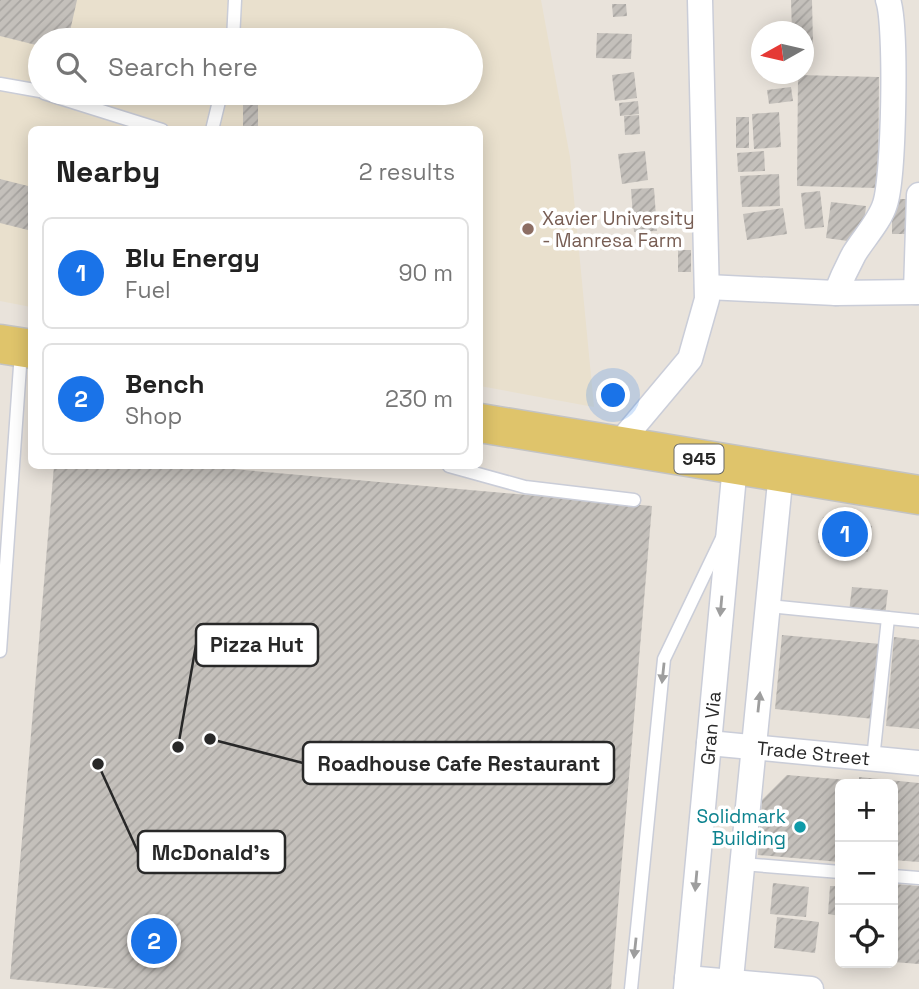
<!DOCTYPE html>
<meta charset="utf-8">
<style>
body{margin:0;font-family:"Space Grotesk",sans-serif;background:#f2f2f2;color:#222}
.controls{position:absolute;right:21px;bottom:21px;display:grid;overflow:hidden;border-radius:10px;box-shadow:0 4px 18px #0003}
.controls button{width:63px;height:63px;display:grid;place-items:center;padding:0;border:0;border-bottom:2px solid #e0e0e0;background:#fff;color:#222;font:35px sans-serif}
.compass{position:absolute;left:751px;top:21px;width:63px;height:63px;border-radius:50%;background:#fff;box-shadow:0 4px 18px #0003;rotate:262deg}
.you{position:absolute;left:614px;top:396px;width:24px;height:24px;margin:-18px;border:5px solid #fff;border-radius:50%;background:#1a73e8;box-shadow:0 0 0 10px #1a73e833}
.badge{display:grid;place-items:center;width:46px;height:46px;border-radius:50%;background:#1a73e8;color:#fff;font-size:23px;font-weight:700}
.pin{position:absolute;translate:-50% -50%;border:4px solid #fff;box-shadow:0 2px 7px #0006}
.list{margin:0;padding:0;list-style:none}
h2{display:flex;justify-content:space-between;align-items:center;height:91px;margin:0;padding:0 28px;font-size:30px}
h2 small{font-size:23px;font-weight:400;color:#767676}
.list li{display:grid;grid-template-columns:46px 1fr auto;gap:21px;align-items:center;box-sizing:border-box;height:112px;margin:0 14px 14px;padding:0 14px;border:2px solid #e0e0e0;border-radius:10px}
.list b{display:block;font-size:26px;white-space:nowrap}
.list p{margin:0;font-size:23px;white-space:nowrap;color:#767676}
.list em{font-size:23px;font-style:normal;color:#767676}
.icon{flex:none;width:38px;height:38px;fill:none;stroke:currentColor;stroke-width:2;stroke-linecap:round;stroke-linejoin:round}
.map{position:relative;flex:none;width:919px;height:989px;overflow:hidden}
.search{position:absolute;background:#fff;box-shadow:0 4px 18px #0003;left:28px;top:28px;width:455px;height:77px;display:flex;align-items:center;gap:18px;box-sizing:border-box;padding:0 24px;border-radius:38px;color:#767676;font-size:26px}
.panel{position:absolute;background:#fff;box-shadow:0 4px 18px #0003;left:28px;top:126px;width:455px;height:343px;border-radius:10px}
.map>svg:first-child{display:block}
</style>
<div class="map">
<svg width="919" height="989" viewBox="0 0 919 989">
<defs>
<pattern id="building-hatch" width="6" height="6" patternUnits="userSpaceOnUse" patternTransform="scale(1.75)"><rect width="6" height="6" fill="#c4c0bb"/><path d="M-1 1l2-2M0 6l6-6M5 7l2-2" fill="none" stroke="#a8a5a1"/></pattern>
</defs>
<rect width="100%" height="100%" fill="#e9e3db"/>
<path fill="#e9e0cd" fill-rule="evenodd" d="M0,0H541L570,157L594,407L480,386V130H32L31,307L0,301ZM40,40H471V93H40Z"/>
<g fill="url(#building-hatch)">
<polygon points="0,0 77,0 68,40 40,40 40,46 0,36"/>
<polygon points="791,0 812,0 813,44 804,44 804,32 792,32"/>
<polygon points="612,4 626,4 627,16 613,17"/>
<polygon points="597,33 632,34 631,59 596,58"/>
<polygon points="634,72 637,98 615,101 612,75"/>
<polygon points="798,75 879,77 878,188 797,186"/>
<polygon points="791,87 793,101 769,104 767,90"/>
<rect x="243" y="93" width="15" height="35"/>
<polygon points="262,93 279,93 277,99 261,95"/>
<polygon points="638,101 639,114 620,116 619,103"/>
<polygon points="779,112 781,147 754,149 752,114"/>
<polygon points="639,115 640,134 625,135 624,116"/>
<rect x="736" y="117" width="13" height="31"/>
<polygon points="645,151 648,180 622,184 618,154"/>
<polygon points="764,151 765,171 738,172 737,153"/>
<polygon points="779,174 780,206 742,207 740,176"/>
<polygon points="0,179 32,187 32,231 0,223"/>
<polygon points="654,188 657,231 634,232 631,189"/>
<polygon points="820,191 824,227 805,229 801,193"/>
<polygon points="892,199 914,199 915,234 892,234"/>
<polygon points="831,202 866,206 862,243 826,238"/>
<polygon points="783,208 787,234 747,240 743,214"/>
<rect x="678" y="250" width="13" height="22"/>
<polygon points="54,466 198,466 652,506 611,989 117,989 10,979"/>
<polygon points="823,517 872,526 868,552 818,543"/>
<polygon points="852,587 888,590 885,616 849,612"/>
<polygon points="782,635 881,644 874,719 775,709"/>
<polygon points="894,637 919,640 919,729 886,726"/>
<polygon points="787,775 848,780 848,784 840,784 840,862 758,855 762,800"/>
<polygon points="859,777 919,783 919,862 893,860 893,784 859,784"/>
<polygon points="773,883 809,887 806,917 770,914"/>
<polygon points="893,884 919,886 919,964 893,962"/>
<polygon points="830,886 840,886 840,916 828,914"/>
<polygon points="777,917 819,922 815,953 774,948"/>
</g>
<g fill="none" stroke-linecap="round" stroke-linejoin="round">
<defs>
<g id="service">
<polyline points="233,40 235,0"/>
<polyline points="0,84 40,91"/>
<polyline points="44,93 162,130"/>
<polyline points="212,130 221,93"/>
<polyline points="449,466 525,487 634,500"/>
<polyline points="769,606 919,621"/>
<polyline points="0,651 21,352"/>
<polyline points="873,759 888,618"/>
<polyline points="742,864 840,872"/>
<polyline points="893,876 919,878"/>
<polyline points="631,989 664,659 722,538"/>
</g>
<g id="minor">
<polyline points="707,287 836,293 919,292"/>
<polyline points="916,292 919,195"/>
<path d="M836,293C841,280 847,267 854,254C863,239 880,221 885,204C894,177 897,25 888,0"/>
<polyline points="617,446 690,359 707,299 700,0"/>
<path id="s1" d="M709,743L919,763"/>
<polyline points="687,978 811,989"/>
<path id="s2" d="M686,989L735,465"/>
<polyline points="730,989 781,472"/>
</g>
<g id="primary">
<polyline points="0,344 32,349"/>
<polyline points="480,423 919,495"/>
</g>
</defs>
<use href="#service" stroke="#cacdd8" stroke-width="15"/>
<use href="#minor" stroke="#cacdd8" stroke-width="27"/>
<use href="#primary" stroke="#c3c3c3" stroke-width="41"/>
<use href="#service" stroke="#fff" stroke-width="12"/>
<use href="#minor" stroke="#fff" stroke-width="24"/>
<use href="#primary" stroke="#dfc46b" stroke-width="38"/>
</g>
<defs><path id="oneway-solid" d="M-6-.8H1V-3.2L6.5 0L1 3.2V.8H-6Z" transform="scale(1.75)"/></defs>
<g fill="#9e9e9e">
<use href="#oneway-solid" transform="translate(721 606) rotate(95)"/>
<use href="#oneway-solid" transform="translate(663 673) rotate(96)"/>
<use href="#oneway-solid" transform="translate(759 702) rotate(-84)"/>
<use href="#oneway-solid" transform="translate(696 881) rotate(95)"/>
<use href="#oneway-solid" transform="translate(635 948) rotate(96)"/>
</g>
<circle fill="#8d6e63" stroke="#fff" stroke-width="2.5" cx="528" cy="229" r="7"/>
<circle fill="#0f9aa8" stroke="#fff" stroke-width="2.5" cx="800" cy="827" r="7"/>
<g text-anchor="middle" stroke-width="7" stroke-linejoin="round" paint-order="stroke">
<rect fill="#fff" stroke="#686868" stroke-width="2" x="674.5" y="444.5" width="49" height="29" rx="5"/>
<g font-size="18" font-weight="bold" fill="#282828">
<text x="699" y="465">945</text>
</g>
<g font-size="19" fill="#785e54" stroke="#fff" text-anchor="start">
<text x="542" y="225">Xavier University<tspan x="542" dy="22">- Manresa Farm</tspan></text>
</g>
<g font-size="19" fill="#282828" stroke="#fff">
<text dy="7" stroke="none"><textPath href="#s2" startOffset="262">Gran Via</textPath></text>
<text dy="7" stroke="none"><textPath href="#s1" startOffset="105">Trade Street</textPath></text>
</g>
<g font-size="19" fill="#0d838f" stroke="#fff" text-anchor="end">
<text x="786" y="823">Solidmark<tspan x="786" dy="22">Building</tspan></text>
</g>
</g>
<path fill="none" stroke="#282828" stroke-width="2.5" d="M178 747L196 645M210 739L303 763M98 764L138 852"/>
<g fill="#282828" stroke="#fff" stroke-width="2.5">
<circle cx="178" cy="747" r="7"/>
<circle cx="210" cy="739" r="7"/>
<circle cx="98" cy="764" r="7"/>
</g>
<g fill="#fff" stroke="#282828" stroke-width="2.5">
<rect x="196" y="624" width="122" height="42" rx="7"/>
<rect x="303" y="742" width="311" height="42" rx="7"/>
<rect x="138" y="831" width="147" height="42" rx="7"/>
</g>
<g font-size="21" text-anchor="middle" font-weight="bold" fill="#282828">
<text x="257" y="652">Pizza Hut</text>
<text x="459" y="771">Roadhouse Cafe Restaurant</text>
<text x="211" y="860">McDonald's</text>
</g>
</svg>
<div class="controls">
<button>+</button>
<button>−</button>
<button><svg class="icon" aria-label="locate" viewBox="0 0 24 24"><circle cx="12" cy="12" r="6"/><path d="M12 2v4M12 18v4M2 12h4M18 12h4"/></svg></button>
</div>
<svg class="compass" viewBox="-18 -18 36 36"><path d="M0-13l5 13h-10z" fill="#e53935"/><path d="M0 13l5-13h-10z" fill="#767676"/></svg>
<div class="you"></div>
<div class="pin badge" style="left:845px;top:534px">1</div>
<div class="pin badge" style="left:154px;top:941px">2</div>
<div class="search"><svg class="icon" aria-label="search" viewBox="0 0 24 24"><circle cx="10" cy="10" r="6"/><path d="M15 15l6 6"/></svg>Search here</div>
<section class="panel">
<h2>Nearby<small>2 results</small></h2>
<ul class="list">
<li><span class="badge">1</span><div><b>Blu Energy</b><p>Fuel</p></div><em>90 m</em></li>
<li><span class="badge">2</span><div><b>Bench</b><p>Shop</p></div><em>230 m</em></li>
</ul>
</section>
</div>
